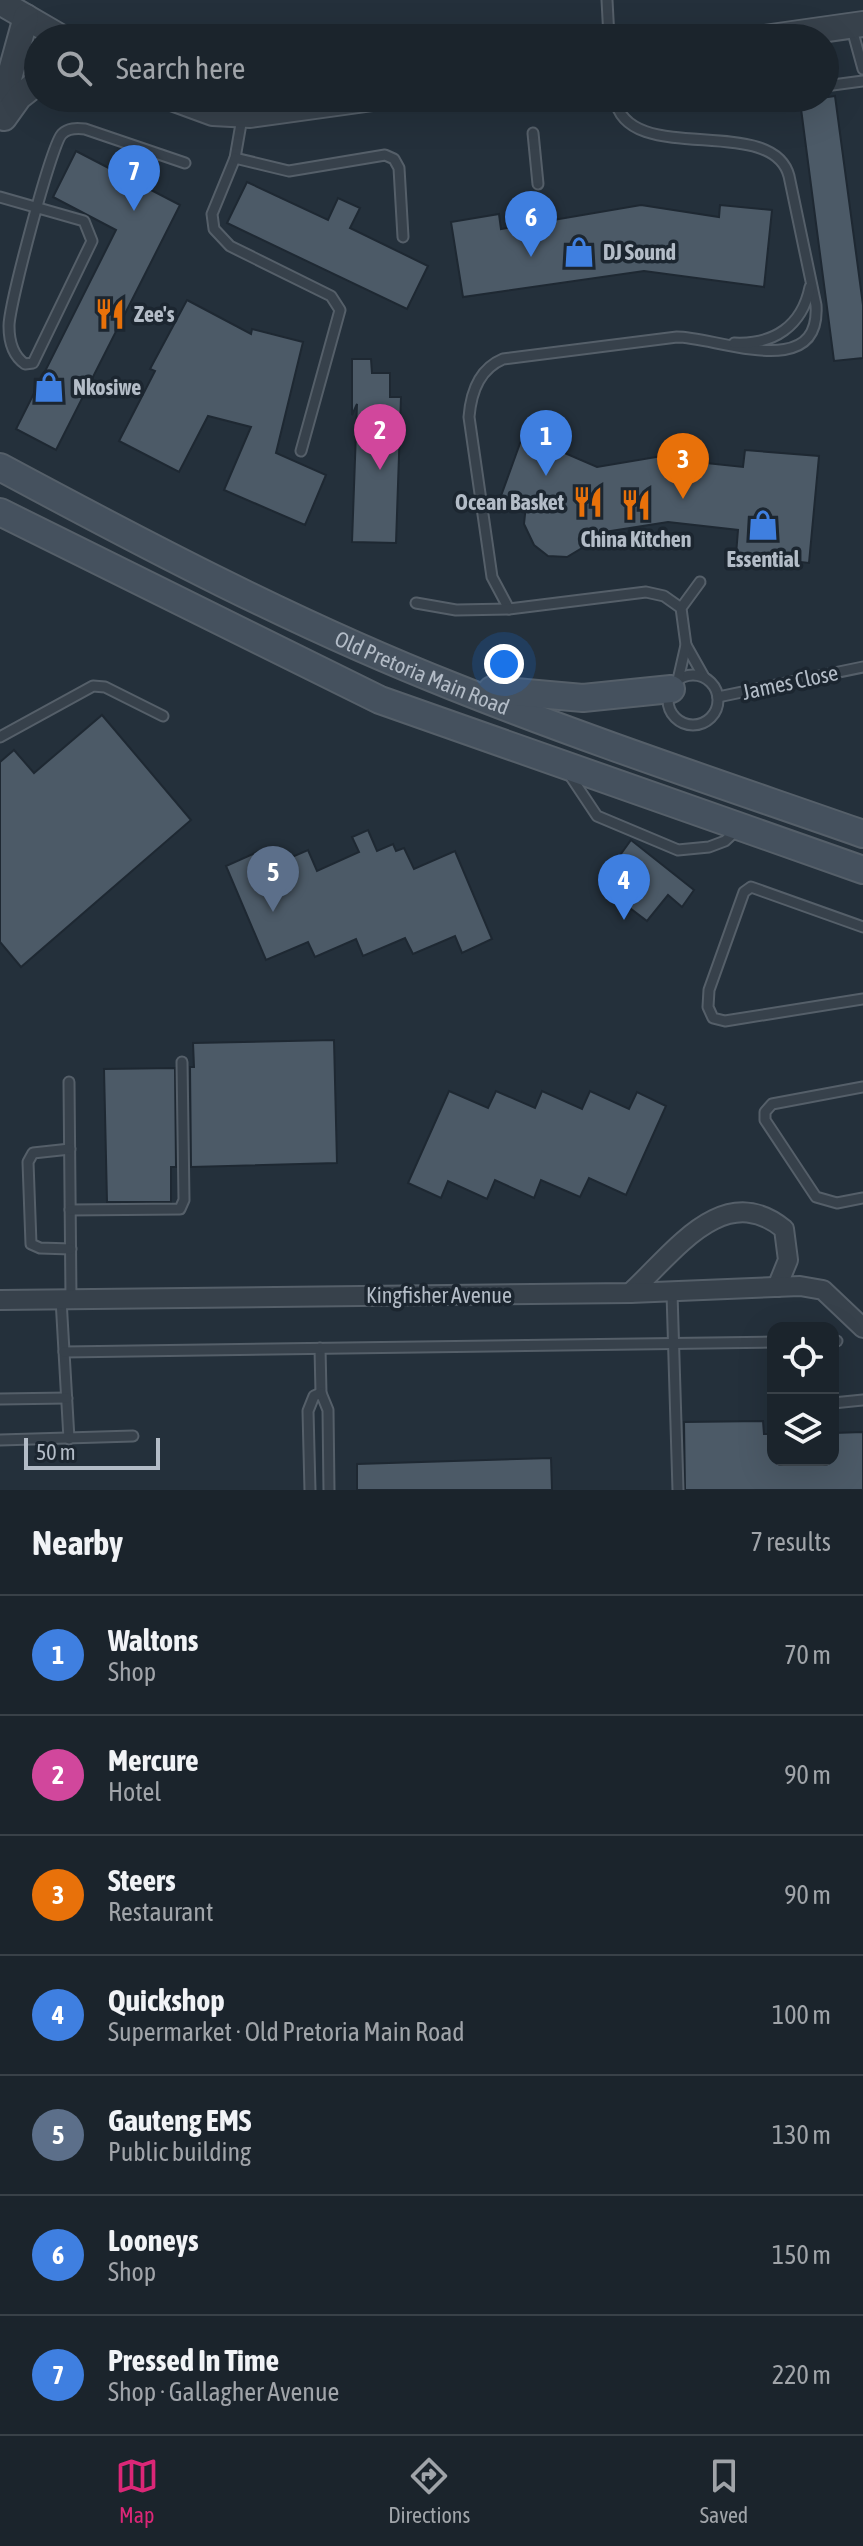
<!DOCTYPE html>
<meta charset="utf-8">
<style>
body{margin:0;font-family:"Asap Condensed",sans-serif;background:#242c34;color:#f1f3f6}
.controls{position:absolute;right:24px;bottom:24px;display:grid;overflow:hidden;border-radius:16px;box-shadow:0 8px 32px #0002}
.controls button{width:72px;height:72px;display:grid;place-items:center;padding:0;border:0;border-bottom:2px solid #394148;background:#1b242c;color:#f1f3f6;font:40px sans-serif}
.scale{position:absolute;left:24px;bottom:20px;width:136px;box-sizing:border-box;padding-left:8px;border:4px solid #b3bcc7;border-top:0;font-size:22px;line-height:28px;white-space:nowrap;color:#b3bcc7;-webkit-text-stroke:6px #1c2630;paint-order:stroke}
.you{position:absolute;left:504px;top:664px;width:28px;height:28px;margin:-20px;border:6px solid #fff;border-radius:50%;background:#1a73e8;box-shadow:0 0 0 12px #1a73e833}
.badge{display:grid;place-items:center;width:52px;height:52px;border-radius:50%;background:#db2777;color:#fff;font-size:26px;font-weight:700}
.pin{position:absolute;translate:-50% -66px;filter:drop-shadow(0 2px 4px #0008)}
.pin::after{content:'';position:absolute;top:42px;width:28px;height:24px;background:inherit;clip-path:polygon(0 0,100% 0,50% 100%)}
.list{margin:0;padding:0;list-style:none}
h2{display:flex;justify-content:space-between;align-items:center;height:104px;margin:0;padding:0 32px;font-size:34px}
h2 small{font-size:26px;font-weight:400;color:#a0a4a9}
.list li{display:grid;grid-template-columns:52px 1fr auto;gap:24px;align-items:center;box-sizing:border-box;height:120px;padding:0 32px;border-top:2px solid #394148}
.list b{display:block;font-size:30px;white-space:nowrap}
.list p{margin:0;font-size:26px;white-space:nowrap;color:#a0a4a9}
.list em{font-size:26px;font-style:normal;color:#a0a4a9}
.icon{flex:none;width:44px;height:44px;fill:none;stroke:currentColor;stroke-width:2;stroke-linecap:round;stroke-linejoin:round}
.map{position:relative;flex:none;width:863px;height:1490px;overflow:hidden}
.search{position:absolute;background:#1b242c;box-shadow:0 8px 32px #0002;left:24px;right:24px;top:24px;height:88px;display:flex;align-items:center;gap:20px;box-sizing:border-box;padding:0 28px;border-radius:44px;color:#a0a4a9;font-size:30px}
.sheet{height:944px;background:#1b242c}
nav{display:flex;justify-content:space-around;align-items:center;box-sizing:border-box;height:112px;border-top:2px solid #394148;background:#1b242c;font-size:22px;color:#a0a4a9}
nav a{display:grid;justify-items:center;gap:4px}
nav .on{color:#db2777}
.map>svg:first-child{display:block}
</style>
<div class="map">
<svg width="863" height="1490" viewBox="0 0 863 1490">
<rect width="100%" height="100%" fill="#24303b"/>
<g fill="#4c5a67" stroke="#1e2832" stroke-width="2">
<polygon points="835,96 863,305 863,358 834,361 800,101"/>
<polygon points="76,151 180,205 56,450 16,429 116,230 53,197"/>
<polygon points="247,182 328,220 338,198 360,208 350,228 428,266 407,309 227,223"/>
<polygon points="641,205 719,217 720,205 772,210 764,287 644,271 463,297 451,222 499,214 501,229"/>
<polygon points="187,300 251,334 252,329 303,342 276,453 326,475 305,525 224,490 251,427 208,416 179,472 119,441 155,371 150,369"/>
<polygon points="352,359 371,359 372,373 390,373 390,397 401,397 396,543 352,542 357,404 352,415"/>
<polygon points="523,435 597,467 668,455 687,461 743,467 745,450 819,456 809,563 736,555 738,530 668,522 592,534 582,548 567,557 548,556 534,545 524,524 526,505 501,496"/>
<polygon points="102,715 191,820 21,967 0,942 0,762 14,750 34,773"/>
<polygon points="368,830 377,851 393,844 396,851 404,848 414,869 455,851 492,939 462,953 455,936 413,954 405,938 363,956 356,939 315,957 308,942 266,960 226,866 262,850 269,867 308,850 317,871 359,852 352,837"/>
<polygon points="631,840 694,890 682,907 668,895 647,921 618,899 638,874 618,858"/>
<polygon points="334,1040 337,1163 191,1167 190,1067 194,1067 193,1043"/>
<polygon points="175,1068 176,1167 171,1167 171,1202 107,1202 104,1069"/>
<polygon points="449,1091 488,1108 496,1091 535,1108 542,1091 582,1109 590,1091 629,1109 637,1092 666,1106 626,1195 589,1178 580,1197 541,1180 534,1198 495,1180 487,1199 448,1181 441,1198 408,1183"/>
<polygon points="763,1421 764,1434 773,1434 773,1460 833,1460 833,1433 863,1432 863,1490 685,1490 684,1422"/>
<polygon points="551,1458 552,1490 357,1490 357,1464"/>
</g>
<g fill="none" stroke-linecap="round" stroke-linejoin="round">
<defs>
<g id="service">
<polyline points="607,0 609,38"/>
<polyline points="852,29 863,69"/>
<polyline points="825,86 863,81"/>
<path d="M615,98C626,169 772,112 789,176L816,305C821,383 717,337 677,337L503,359C479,369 471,392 469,417L492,577L509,609L646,592L664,596L681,608"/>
<polyline points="242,118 235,158 212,214 214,229 230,246 331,296 340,310 301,451"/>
<polyline points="533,133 538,184"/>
<polyline points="235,158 289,171 385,155 394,159 399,168 403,237"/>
<path d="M0,197L84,221L92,241L33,363L25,364C12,355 9,341 9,326C9,306 51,145 62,134C68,128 76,128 85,129L185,163"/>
<path d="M734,343C774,345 802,326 810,287"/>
<polyline points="416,603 456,610 509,609"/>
<polyline points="686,645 704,677"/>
<circle cx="693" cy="700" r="25"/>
<polyline points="678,680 686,645 681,608 700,582"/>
<polyline points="718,697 863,667"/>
<polyline points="0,737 93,686 105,687 163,716"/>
<polyline points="569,774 597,816 678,850 709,847 725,841 738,829"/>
<polyline points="863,927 751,887 744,892 709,990 708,1007 713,1018 725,1021 863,999"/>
<polyline points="69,1082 71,1299"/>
<polyline points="863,1087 772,1104 765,1112 765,1120 816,1197 837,1203 863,1198"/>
<polyline points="70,1149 33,1153 28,1162 31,1244 40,1248 71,1249"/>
<polyline points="70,1210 180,1209 184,1200 182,1062"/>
<polyline points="672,1293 678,1490"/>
<polyline points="61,1299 69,1439"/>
<polyline points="833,1341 837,1341"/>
<polyline points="320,1348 321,1393 328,1410 329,1490"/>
<polyline points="64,1352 773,1342"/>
<polyline points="0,1399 67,1398"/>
<polyline points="833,1403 863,1400"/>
<polyline points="0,1440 133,1436"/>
<polyline points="310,1490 308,1411 314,1396 321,1393"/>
</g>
<g id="minor">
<path d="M630,1293C673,1254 723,1179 784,1229L788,1260L777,1287"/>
<polyline points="0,1300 630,1293 800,1286 823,1290 863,1328"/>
</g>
<g id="tertiary">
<polyline points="0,2 62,38"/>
<polyline points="764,38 863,24"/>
<polyline points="172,98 213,113 250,115 373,98"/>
<polyline points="0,111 26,17"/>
<polyline points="4,118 19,97 38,82"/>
</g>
<g id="secondary">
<path id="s1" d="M0,467C147,546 297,625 452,686C587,740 726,786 863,834"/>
<polyline points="0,512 380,700 863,870"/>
<polyline points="492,690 583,698 671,689"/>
</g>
</defs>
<use href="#service" stroke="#555f69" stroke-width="13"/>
<use href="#minor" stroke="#555f69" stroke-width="22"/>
<use href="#tertiary" stroke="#555f69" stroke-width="28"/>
<use href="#secondary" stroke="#555f69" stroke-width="30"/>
<use href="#service" stroke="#37414b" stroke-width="9"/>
<use href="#minor" stroke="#37414b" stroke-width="18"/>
<use href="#tertiary" stroke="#37414b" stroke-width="24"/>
<use href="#secondary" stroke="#45515e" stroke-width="26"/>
</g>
<defs>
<symbol id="shop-bare" viewBox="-9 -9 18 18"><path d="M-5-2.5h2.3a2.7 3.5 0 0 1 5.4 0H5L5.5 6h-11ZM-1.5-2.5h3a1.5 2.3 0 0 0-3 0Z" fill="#3f7fe0" stroke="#1c2630" stroke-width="2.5" paint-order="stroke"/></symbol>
<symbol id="restaurant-bare" viewBox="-9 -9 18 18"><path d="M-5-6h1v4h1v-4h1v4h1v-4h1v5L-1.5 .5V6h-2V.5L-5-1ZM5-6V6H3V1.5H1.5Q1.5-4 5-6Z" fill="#e8710a" stroke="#1c2630" stroke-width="2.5" paint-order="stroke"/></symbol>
</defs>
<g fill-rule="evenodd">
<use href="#shop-bare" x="557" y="230" width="44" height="44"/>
<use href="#restaurant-bare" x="88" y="292" width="44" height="44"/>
<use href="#shop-bare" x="27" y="365" width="44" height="44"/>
<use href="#restaurant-bare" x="566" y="480" width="44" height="44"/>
<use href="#restaurant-bare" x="614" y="483" width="44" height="44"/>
<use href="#shop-bare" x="741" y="503" width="44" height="44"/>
</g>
<g text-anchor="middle" stroke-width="7" stroke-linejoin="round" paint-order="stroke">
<g font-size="22" font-weight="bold" fill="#b3bcc7" stroke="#1c2630" text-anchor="start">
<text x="603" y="260">DJ Sound</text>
<text x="134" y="322">Zee's</text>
<text x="73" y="395">Nkosiwe</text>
<text x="564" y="510" text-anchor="end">Ocean Basket</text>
<text x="636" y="547" text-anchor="middle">China Kitchen</text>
<text x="763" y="567" text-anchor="middle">Essential</text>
</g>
<g font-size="22" fill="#b3bcc7" stroke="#1c2630">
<text dy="8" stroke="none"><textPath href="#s1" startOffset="470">Old Pretoria Main Road</textPath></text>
<text transform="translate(790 682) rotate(-12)" y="8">James Close</text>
<text x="439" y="1303">Kingfisher Avenue</text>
</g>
</g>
</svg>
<div class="controls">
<button><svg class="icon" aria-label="locate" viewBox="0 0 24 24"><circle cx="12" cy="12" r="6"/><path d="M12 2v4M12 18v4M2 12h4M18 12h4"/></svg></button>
<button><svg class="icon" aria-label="layers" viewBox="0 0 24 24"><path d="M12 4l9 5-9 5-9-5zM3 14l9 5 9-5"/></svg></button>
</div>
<div class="scale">50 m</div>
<div class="you"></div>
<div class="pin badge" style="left:546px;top:476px;background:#3f7fe0">1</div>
<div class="pin badge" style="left:380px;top:470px;background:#d1479c">2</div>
<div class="pin badge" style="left:683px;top:499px;background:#e8710a">3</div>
<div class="pin badge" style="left:624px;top:920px;background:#3f7fe0">4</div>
<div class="pin badge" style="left:273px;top:912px;background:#5c6f8a">5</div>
<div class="pin badge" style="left:531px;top:257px;background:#3f7fe0">6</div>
<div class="pin badge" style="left:134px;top:211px;background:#3f7fe0">7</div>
<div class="search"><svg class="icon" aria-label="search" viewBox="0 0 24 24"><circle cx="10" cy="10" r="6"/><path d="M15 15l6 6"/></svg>Search here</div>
</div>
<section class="sheet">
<h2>Nearby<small>7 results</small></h2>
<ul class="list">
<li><span class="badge" style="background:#3f7fe0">1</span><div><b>Waltons</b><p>Shop</p></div><em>70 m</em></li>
<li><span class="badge" style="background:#d1479c">2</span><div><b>Mercure</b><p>Hotel</p></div><em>90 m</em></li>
<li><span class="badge" style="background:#e8710a">3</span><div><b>Steers</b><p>Restaurant</p></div><em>90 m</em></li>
<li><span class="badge" style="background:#3f7fe0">4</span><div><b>Quickshop</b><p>Supermarket · Old Pretoria Main Road</p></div><em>100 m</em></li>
<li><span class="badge" style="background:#5c6f8a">5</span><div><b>Gauteng EMS</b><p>Public building</p></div><em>130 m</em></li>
<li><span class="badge" style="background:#3f7fe0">6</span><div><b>Looneys</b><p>Shop</p></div><em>150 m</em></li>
<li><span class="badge" style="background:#3f7fe0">7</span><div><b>Pressed In Time</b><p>Shop · Gallagher Avenue</p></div><em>220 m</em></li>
</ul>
</section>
<nav>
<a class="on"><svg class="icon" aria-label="map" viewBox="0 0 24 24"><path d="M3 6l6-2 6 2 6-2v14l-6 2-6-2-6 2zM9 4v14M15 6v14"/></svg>Map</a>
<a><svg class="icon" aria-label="directions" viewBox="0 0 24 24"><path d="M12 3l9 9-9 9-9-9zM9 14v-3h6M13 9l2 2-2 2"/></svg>Directions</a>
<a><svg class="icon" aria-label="saved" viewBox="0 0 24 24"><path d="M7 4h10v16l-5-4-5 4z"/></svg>Saved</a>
</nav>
